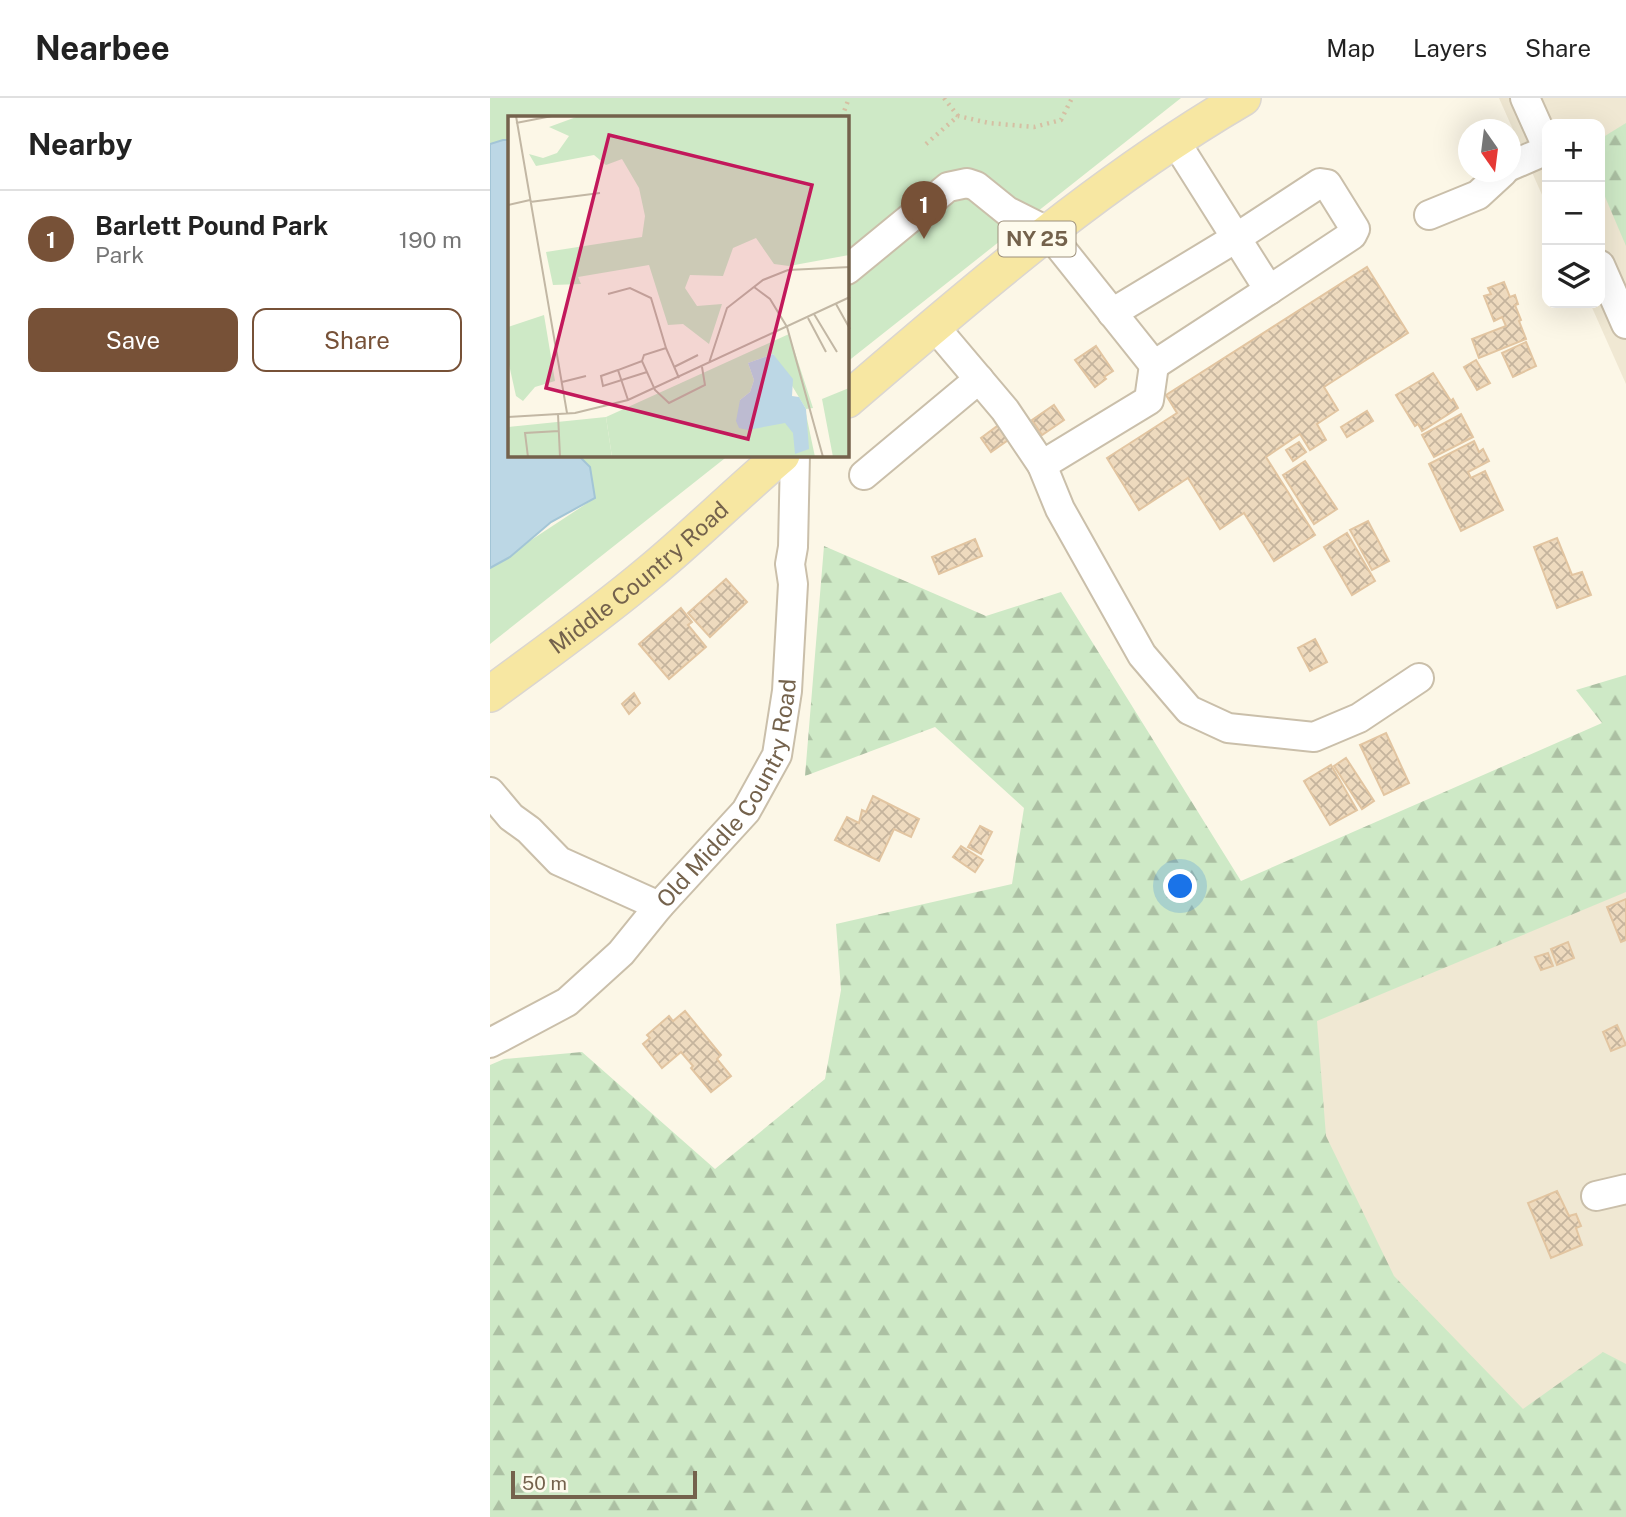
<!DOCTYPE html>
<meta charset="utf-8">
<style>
body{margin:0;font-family:"Public Sans",sans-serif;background:#f2f2f2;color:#222}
.controls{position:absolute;right:21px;top:21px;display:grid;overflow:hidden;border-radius:14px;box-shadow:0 7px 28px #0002}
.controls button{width:63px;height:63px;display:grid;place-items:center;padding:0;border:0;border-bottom:2px solid #e0e0e0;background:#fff;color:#222;font:35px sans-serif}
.compass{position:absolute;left:968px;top:21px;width:63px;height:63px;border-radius:50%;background:#fff;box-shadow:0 7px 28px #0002;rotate:166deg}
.scale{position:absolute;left:21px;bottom:18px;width:186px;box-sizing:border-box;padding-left:7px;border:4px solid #74624c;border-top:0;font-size:19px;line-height:24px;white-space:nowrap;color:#74624c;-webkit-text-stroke:5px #fefbed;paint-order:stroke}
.you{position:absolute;left:691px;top:789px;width:24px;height:24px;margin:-18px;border:5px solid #fff;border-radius:50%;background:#1a73e8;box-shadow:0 0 0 10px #1a73e833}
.badge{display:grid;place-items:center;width:46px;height:46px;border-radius:50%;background:#775137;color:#fff;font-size:23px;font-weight:700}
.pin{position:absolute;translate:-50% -58px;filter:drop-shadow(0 2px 4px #0008)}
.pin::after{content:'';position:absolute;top:37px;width:24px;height:21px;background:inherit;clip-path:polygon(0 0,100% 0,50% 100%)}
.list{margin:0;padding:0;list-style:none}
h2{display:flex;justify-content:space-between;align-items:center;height:91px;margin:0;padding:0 28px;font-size:30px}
h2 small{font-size:23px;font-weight:400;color:#767676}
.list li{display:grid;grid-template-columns:46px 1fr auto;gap:21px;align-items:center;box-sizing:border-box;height:98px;padding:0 28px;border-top:2px solid #e0e0e0}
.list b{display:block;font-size:26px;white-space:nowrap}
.list p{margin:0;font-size:23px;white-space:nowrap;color:#767676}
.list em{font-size:23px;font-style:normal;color:#767676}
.actions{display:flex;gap:14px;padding:21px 28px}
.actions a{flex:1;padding:16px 0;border:2px solid #775137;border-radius:14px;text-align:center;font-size:24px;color:#775137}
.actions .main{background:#775137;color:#fff}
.icon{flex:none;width:38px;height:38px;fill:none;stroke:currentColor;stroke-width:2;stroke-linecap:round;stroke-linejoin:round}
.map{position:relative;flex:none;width:1136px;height:1419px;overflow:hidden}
header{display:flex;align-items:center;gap:42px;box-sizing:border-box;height:98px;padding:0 35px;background:#fff;border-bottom:2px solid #e0e0e0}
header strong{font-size:33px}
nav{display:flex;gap:38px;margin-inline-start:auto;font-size:24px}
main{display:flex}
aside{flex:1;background:#fff}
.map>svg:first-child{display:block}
</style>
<header>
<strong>Nearbee</strong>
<nav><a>Map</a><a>Layers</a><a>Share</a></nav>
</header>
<main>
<aside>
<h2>Nearby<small></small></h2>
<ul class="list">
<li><span class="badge">1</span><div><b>Barlett Pound Park</b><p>Park</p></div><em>190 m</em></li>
</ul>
<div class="actions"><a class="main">Save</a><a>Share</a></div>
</aside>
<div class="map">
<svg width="1136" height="1419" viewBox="0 0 1136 1419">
<defs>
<pattern id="forest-firs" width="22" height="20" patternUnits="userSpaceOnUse" patternTransform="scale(1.75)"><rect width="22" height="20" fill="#cee9c6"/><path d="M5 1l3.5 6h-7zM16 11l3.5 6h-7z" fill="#acc0a3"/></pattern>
<pattern id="building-cross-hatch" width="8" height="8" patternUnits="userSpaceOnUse" patternTransform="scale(1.75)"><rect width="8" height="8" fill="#eedabe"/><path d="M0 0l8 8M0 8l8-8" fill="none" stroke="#c5b49d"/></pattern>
</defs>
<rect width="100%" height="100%" fill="#fcf7e7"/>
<g fill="#f0e8d3">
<polygon points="1009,0 1136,0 1136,286 1100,205 1110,205 1110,26 1057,26 1057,108"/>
<polygon points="1136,781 1136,1419 955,1419 776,932"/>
</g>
<g fill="#cee9c6">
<polygon points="0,0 691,0 357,264 357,19 19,19 19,45 13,42 0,46"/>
<polygon points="76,357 239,357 0,546 0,469 105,400"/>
</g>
<g fill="url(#forest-firs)">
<polygon points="1136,25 1136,148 1110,87 1110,41"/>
<polygon points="334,448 496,518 571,494 751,783 1112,625 1086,592 1136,577 1136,794 827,923 836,1038 904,1178 1033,1311 1113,1254 1136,1266 1136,1419 0,1419 0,967 14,961 92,954 225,1071 335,981 351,892 346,826 522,786 534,710 445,629 315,678"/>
</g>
<polygon fill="#bcd7e5" stroke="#a3c5d6" stroke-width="2" points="13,42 19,42 19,357 88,357 100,369 105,400 61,424 20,459 0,470 0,46"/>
<g fill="url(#building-cross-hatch)" stroke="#e2c5a1" stroke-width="2">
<polygon points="877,169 918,235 834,289 848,312 827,326 836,342 820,352 810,336 776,359 825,437 784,463 754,415 730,431 698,380 649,412 617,360 687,315 676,297"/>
<polygon points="1014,184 1020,199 1025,197 1028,206 1025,207 1031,222 1029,223 1036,241 989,260 982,241 1016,228 1012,219 1004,223 994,198 1001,196 998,190"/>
<polygon points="1036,244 1046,268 1023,279 1012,255"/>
<polygon points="606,248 623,273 614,279 616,281 605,289 585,262"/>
<polygon points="986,262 1000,285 987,292 974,269"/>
<polygon points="943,275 961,303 963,301 968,310 932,333 928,326 925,328 906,297"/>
<polygon points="564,307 574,322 552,337 542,322"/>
<polygon points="877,313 883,323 857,339 851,329"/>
<polygon points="971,316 983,339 944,359 932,337"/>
<polygon points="510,326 521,340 501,354 491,340"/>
<polygon points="984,343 989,354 993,351 999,363 978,374 981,380 995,373 1013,412 971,433 939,366"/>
<polygon points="809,344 816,354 803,363 796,352"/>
<polygon points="815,363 847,411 824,426 793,377"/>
<polygon points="878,423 899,463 882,472 860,432"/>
<polygon points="857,435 885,483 862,497 834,449"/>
<polygon points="1067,440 1082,477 1092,474 1101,497 1067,510 1044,449"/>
<polygon points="485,441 492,458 449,476 442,459"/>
<polygon points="236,481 257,504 220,539 198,515"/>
<polygon points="191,510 202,524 198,527 216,549 179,581 149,546"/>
<polygon points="825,541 837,564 820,573 808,550"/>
<polygon points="144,595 150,605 139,616 132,606"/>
<polygon points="896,635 919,685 894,697 870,647"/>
<polygon points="856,660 884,703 872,711 844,668"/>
<polygon points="841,667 867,712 840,727 814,683"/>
<polygon points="383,698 429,721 421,739 404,731 389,763 345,742 357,719 369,725 372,712 376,714"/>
<polygon points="490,728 502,734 491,756 478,749"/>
<polygon points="471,748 493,762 485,774 463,759"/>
<polygon points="1136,801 1136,842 1131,844 1117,809"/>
<polygon points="1078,844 1084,860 1067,867 1061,851"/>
<polygon points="1058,855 1063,868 1051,872 1045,859"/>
<polygon points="195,913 231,957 227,961 241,978 221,994 201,970 203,968 191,954 172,970 153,946 160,940 157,937 179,918 183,923"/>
<polygon points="1127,927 1136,947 1121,953 1113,934"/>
<polygon points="1067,1093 1079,1118 1086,1116 1091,1128 1086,1130 1092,1147 1061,1160 1038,1105"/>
</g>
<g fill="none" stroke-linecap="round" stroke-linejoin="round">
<defs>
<g id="minor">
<polyline points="1035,0 1057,49"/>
<polyline points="1020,68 1057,52"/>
<polyline points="939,117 988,97 1013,74"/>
<polyline points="1110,167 1136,226"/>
<polyline points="357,172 458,89 477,85 486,88 517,113 557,133 664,267 779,192 685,43"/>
<polyline points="622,215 746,140 830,85 837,86 865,131 862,137 779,192"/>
<polyline points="444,228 515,312 552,367 659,302 664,267"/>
<polyline points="552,367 570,411 652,557 699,612 738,630 824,639 869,620 929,580"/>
<polyline points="374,377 489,281"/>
<polyline points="0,694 21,719 39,732 69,763 169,808"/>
<path id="s1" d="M0,945L77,904L131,855L169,808L256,713L287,657L297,593L303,486L300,466L303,449L305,357"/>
<polyline points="1106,1098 1136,1091"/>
</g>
<g id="major">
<path d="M357,302C483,194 609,84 753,0"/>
<path id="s2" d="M0,596C54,556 108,518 159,475C205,437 247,395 292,357"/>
</g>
</defs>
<use href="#minor" stroke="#cabfaa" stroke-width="32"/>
<use href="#major" stroke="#dbd6d0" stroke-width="38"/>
<g stroke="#d5bfa3" stroke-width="4.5" stroke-dasharray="2 5" stroke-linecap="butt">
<polyline points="454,0 468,18"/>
<polyline points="352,19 359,0"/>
<polyline points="436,46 468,18 499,25 544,29 571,22 582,0"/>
</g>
<use href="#minor" stroke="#fff" stroke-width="28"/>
<use href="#major" stroke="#f7e7a2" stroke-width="35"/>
</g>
<g text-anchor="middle" stroke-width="6" stroke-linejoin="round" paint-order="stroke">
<rect fill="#fefbed" stroke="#9d907c" stroke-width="2" x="508.5" y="123.5" width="77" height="35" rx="5"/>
<g font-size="21" font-weight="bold" fill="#74624c">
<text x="547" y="148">NY 25</text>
</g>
<g font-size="23" fill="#74624c" stroke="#fefbed">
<text dy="8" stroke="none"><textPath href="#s2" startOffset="189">Middle Country Road</textPath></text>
<text dy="8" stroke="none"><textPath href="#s1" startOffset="357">Old Middle Country Road</textPath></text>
</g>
</g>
<g transform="translate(18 18)">
<rect width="341" height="341" fill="#fcf7e7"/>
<path d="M281,218L305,292L298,293L265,238L240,247L246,264L242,276L232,284L298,298L307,341H104L98,301Z" fill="#cee9c6"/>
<path d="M71,0H341V139L281,150L266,148L248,122L225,132L215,160L182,159L177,172L189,190L214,188L201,228L175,208L160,209L141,149L70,161L73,168L45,169L38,136L134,121L137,100L131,72L114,43L98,49L86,39L28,50L21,38L35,42L49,37L61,20L41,11ZM36,199L47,265L27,271L15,285L8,280L0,244V211ZM341,272V340L325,341L314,283Z" fill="#cee9c6"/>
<path d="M98,301L104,341H0V311Z" fill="#cee9c6"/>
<path d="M265,238L285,263L284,280L291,281L298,293L301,333L287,338L285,317L277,307L240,314L231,312L228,305L232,284L242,276L246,264L240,247Z" fill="#bcd7e5"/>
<path fill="none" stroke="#c2b7a4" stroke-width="2" d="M8,0L59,297M8,7L44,0M22,86L92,77M0,89L22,84M246,171L262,183L279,211L315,341M100,178L122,172L143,182L158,232M328,188L342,213M306,198L329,236M300,202L318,236M134,245L136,239L158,232L171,262M201,247L219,192L255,164L280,154L342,151M166,251L190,239M110,254L93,260L95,270L139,256M54,266L78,260M120,284L110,254L134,245L147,274L161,287L197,269L194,251M50,298L52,341M0,301L67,297L120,284L342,181M20,341L17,317L51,315"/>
<path fill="#c2185b" fill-opacity="0.15" stroke="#c2185b" stroke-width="3.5" d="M101,19L304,69L240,323L38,272Z"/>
<rect width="341" height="341" fill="none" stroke="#74624c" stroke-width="3.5"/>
</g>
</svg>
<div class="controls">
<button>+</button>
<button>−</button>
<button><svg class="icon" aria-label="layers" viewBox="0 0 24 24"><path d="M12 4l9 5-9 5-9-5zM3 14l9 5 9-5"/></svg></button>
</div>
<svg class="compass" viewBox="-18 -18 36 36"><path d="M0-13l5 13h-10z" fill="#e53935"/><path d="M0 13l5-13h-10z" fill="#767676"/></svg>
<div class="scale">50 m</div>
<div class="you"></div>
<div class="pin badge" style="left:434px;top:141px">1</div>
</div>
</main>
